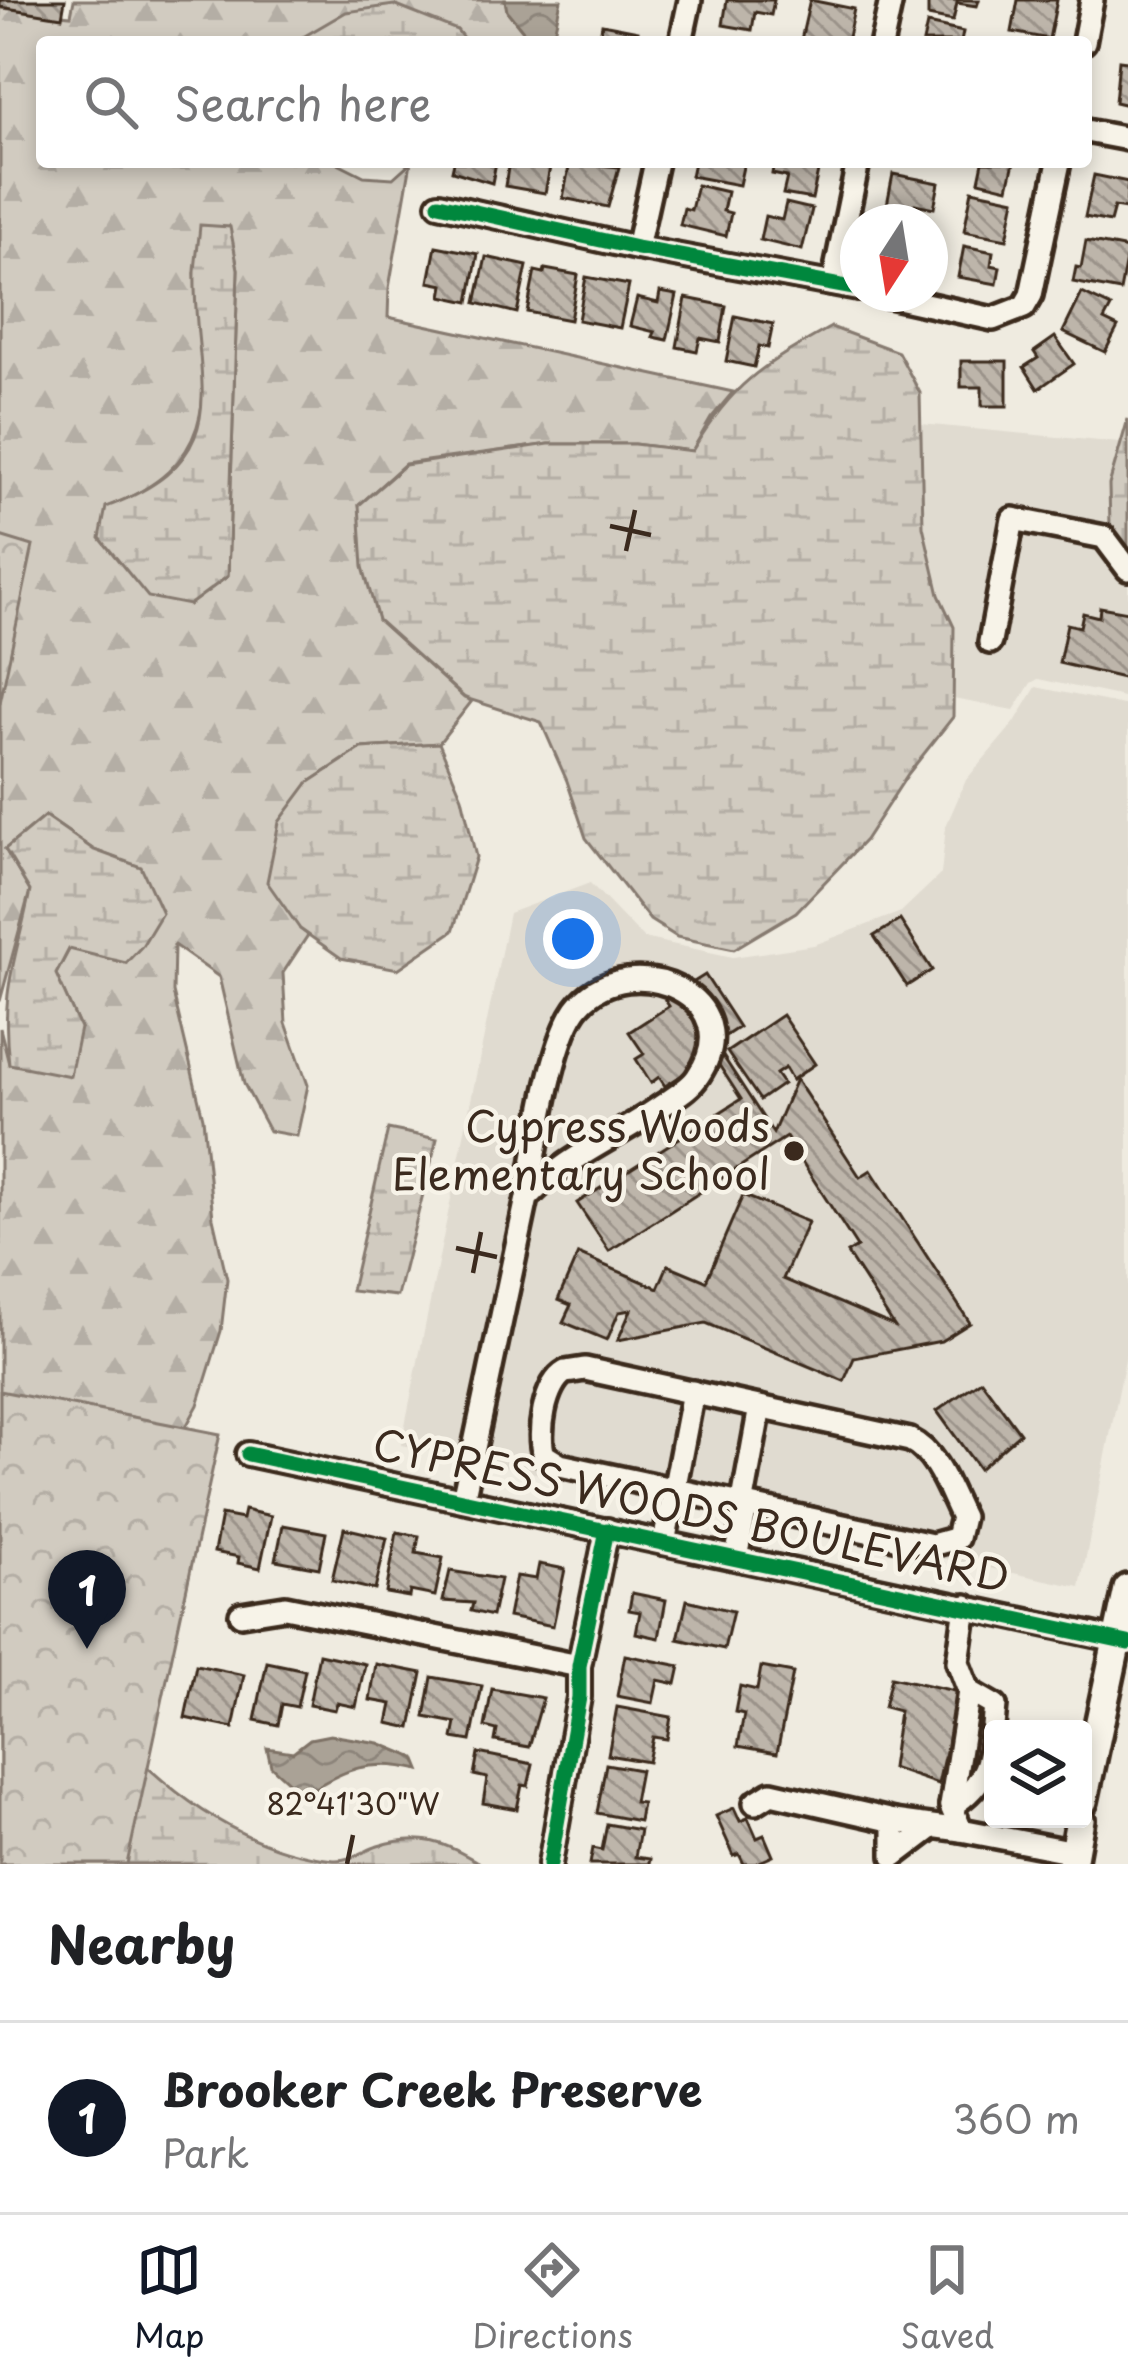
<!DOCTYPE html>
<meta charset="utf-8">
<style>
body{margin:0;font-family:"Playpen Sans",sans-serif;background:#f6f6f6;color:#202124}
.controls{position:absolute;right:36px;bottom:36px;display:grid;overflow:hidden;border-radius:12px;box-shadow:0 6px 18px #0003}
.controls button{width:108px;height:108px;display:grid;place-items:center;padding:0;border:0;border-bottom:3px solid #e0e0e0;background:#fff;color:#202124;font:60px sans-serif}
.compass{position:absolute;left:840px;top:204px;width:108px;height:108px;border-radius:50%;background:#fff;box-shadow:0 6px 18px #0003;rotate:192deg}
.you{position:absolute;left:573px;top:939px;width:42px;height:42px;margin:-30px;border:9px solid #fff;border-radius:50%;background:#1a73e8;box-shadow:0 0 0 18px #1a73e833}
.badge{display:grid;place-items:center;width:78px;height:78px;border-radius:50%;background:#111827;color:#fff;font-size:39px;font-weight:700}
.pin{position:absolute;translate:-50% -99px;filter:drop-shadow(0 3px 6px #0008)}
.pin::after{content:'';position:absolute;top:63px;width:42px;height:36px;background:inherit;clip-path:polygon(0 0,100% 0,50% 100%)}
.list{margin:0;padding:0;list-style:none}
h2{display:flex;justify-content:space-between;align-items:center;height:156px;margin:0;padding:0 48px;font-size:51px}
h2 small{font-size:39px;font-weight:400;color:#757577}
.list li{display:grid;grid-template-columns:78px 1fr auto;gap:36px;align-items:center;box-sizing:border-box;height:192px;padding:0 48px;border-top:3px solid #e0e0e0}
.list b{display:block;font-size:45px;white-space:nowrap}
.list p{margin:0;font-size:39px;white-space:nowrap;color:#757577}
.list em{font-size:39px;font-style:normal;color:#757577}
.icon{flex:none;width:66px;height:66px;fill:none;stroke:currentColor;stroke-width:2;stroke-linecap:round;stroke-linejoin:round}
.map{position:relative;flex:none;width:1128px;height:1864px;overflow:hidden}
.search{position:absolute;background:#fff;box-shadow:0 6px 18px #0003;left:36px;right:36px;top:36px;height:132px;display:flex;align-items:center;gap:30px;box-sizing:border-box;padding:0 42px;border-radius:12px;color:#757577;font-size:45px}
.sheet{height:348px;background:#fff}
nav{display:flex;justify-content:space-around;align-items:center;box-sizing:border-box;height:168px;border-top:3px solid #e0e0e0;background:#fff;font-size:33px;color:#757577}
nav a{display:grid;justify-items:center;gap:6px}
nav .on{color:#111827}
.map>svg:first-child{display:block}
</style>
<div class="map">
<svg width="1128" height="1864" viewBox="0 0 1128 1864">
<defs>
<pattern id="forest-firs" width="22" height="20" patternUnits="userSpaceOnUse" patternTransform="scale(3)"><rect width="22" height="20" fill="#d1cbc0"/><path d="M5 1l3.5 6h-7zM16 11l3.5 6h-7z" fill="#b4aea5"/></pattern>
<pattern id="wetland-marsh" width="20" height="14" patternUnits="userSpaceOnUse" patternTransform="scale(3)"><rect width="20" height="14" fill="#d1cbc0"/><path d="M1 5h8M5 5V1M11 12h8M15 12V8" fill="none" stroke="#b4aea5"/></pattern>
<pattern id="park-crowns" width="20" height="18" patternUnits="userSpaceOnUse" patternTransform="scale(3)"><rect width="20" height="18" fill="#d1cbc0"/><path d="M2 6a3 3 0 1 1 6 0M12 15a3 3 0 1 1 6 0" fill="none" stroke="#b4aea5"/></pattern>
<pattern id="water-waves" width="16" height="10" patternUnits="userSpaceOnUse" patternTransform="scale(3)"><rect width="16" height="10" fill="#aaa296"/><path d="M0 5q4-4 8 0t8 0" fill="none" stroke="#8c847a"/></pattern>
<pattern id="building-back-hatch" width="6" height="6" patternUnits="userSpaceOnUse" patternTransform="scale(3)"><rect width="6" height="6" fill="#bdb5aa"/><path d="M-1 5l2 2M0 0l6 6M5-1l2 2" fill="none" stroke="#9b938a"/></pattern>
</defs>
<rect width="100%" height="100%" fill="#efebe0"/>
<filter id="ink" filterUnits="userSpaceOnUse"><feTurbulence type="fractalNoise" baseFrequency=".00833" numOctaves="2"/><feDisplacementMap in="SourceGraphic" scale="24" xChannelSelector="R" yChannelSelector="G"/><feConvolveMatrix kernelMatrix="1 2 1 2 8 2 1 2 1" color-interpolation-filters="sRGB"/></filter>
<g filter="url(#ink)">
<g fill="#e0dbd0">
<polygon points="921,424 1120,443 1109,485 1110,525 1128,555 1128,698 1038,679 1031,683 1014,710 953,699 954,627 939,595 923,526"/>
<polygon points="1036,687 1128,706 1128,1344 1080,1587 401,1445 509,913 590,883 643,938 733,957 814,945 901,912 941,874 946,826 966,780 1015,722"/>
</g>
<path fill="url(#forest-firs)" stroke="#867a6f" stroke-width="3" fill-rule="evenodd" d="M74,0H505L508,12L532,42H466L457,30L303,37L301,42H42V162H336L364,176L393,178L411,162L389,288L388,317L733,392L711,418L692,451L634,444H549L405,464L359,505L378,620L464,698L472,701L439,743L361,748L308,783L300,929L308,935L283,973L286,1023L308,1085L297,1136L269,1131L244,1084L219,977L174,945L173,992L203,1118L213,1218L227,1279L221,1331L198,1405L172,1452L0,1603V1028L9,1064L80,1028L56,974L70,948L126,963L141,868L94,850L45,816L5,849L30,891L0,1001V8L71,15ZM229,227L238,269L228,576L189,605L107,507C230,461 204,380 195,273Z"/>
<g fill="url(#wetland-marsh)" stroke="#867a6f" stroke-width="3">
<polygon points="394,5 457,30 466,42 301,42 303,37 346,12"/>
<path d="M200,225L230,227L238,269L228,576L189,605L148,597L100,538L106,507C244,456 192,380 195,272C196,256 199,240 200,225Z"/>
<path d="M831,327L898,352L920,393L923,526L939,595L954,627L953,717L908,774L865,840L796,912L734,949L677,937L650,920L586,838L567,781L541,722L465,698L378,620L363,567L359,505L405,465L549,444H634L692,451C734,381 762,366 831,327Z"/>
<polygon points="1128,419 1128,555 1110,526 1109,485"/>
<polygon points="439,743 462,797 476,857 453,931 398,969 341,958 300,929 267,882 279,822 308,783 362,748"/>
<path d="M45,816L94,850L141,867L162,913L142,946L126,963L69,949L56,974L80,1028L70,1076L9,1064C0,988 16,961 30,891L5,849Z"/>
<polygon points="388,1129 437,1139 397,1296 351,1291"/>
<path d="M0,1603C89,1707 186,1845 334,1860C349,1861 364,1851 378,1846C423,1832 443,1842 481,1864H0Z"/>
</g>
<g fill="url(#park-crowns)" stroke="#867a6f" stroke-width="3">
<polygon points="0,536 33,546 0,703"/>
<polygon points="0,1391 220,1434 127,1864 0,1864"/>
</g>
<g fill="url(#water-waves)" stroke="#7e7266" stroke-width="3">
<polygon points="505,0 561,0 552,42 532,42 507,11"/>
<path d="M330,1735L379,1743L415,1758L420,1770C370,1758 346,1768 303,1795L271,1766L267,1748L293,1752L310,1739Z"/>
</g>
<g fill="url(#building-back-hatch)" stroke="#3b2a1e" stroke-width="3">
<polygon points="0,0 65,0 62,17 0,7"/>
<polygon points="727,0 774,0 771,15 755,12 752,30 723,25"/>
<polygon points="810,0 854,9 847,42 801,40"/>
<polygon points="928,0 979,0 977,6 957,3 953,21 928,16"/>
<polygon points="1018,0 1057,0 1049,39 1012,32"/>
<polygon points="602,24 638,31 636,42 599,42"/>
<polygon points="927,24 963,32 961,42 923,42"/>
<polygon points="1119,60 1128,61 1128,105 1115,102"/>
<polygon points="454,162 496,162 492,183 452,171"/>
<polygon points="509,162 551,162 545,193 505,186"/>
<polygon points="570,162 619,167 608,207 563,198"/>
<polygon points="694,162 744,162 739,185 691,176"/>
<polygon points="774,162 820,162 812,199 783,194 787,177 772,174"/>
<polygon points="983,162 1014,162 1008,188 979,181"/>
<polygon points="893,174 939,183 934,208 915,204 912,220 885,215"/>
<polygon points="1094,175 1128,182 1126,209 1114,207 1110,222 1085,217"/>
<polygon points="697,185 727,192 723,211 731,213 726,236 680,225 684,208 691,210"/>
<polygon points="972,190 1015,199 1007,239 964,231"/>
<polygon points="786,203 812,209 802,250 760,240 765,216 782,220"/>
<polygon points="1086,241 1128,249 1120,291 1073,282 1076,267 1081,268"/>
<polygon points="436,246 478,254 469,302 442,296 444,285 429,282"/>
<polygon points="964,246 993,252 991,265 1000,267 997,284 958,277"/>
<polygon points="486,257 527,266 517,313 476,303"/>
<polygon points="545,269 578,275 570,320 527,312 535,271 544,273"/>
<polygon points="586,277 629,285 620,328 578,320"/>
<polygon points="660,292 677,295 667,340 653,337 655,332 630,326 637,298 658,303"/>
<polygon points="1082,293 1111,307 1104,320 1118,327 1105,352 1063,332"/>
<polygon points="686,298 726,306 720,342 700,338 697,351 677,347"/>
<polygon points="735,316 773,324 768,348 759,346 754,367 726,361"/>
<polygon points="1055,337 1074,364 1038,389 1024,367 1038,358 1034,352"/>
<polygon points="961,361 1007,361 1007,406 982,406 982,387 961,387"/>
<polygon points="1100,607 1128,612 1128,668 1123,678 1059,663 1067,624 1080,627 1083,613 1099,617"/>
<polygon points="900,920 932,970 907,986 874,936"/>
<polygon points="705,975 739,1027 701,1052 706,1060 665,1086 659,1077 651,1083 636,1059 644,1054 629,1032 669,1006 665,1000"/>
<polygon points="782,1015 815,1064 792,1080 785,1068 776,1074 783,1084 760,1100 727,1052"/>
<polygon points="715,1044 773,1133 796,1079 860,1177 871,1170 970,1323 941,1341 854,1358 844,1381 706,1323 618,1340 631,1310 619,1312 607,1340 563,1322 571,1305 558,1300 578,1254 658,1288 668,1265 706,1281 743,1195 808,1222 783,1279 894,1326 847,1253 857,1247 786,1137 609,1251 577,1203 741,1099 708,1048"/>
<polygon points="981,1380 1020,1433 979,1469 937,1411"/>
<polygon points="244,1510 271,1516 260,1568 238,1563 239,1557 214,1552 221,1515 242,1519"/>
<polygon points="283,1525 326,1533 319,1568 276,1560"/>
<polygon points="344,1528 387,1538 375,1590 332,1580"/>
<polygon points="397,1532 419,1536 416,1553 443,1558 435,1596 410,1591 409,1597 386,1593"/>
<polygon points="539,1564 565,1569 553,1626 508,1617 516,1576 536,1579"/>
<polygon points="450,1571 500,1579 492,1616 471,1611 473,1603 443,1601"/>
<polygon points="632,1593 666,1600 659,1638 636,1633 640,1612 629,1610"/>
<polygon points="687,1600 733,1611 724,1649 678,1639"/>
<polygon points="319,1654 365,1664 356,1707 337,1703 335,1710 309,1705"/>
<polygon points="625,1655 680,1666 676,1684 658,1680 653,1703 617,1696"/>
<polygon points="267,1662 305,1670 297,1707 282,1704 278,1725 255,1720"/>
<polygon points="376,1664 422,1673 411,1728 388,1723 392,1704 370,1700"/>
<polygon points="196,1665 244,1675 233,1728 185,1718"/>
<polygon points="761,1667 793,1673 777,1753 738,1746 744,1714 735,1712 740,1686 757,1690"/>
<polygon points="432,1677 482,1686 471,1741 453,1738 456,1723 425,1717"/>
<polygon points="891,1677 959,1692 948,1741 954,1743 951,1758 944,1757 938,1784 891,1768 899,1711 884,1707"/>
<polygon points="492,1689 543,1698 529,1747 495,1741 497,1730 485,1727"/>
<polygon points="617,1707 671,1717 667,1739 653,1737 648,1762 608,1755"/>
<polygon points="478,1753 533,1764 528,1786 522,1785 517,1809 483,1803 487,1778 474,1775"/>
<polygon points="606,1764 640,1770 634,1802 642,1803 639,1821 597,1813"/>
<polygon points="734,1808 740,1821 748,1818 757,1838 764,1835 773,1856 755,1864 744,1864 739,1854 734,1856 716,1816"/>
<polygon points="607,1824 640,1830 635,1857 650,1859 649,1864 590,1864 593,1848 602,1850"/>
</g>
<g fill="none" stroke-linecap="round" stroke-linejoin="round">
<defs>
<g id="minor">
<polyline points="681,42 690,0"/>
<polyline points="882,42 891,0"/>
<polyline points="1084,42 1092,0"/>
<polyline points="1086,131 1128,139"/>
<polyline points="439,204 637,248 858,289"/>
<polyline points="637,248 656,162"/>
<polyline points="833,284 858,162"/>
<polyline points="880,294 993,319 1024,307 1031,295 1059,162"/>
<polyline points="990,642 1013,519 1104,537 1128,569"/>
<path d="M585,1369L910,1440C937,1453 949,1491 962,1517L957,1538L932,1545L560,1465L544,1455C537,1435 544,1384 565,1372C567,1372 584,1369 585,1369Z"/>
<polyline points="248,1454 1127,1642"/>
<path d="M463,1500L527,1198C536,1153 551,1035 580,1004C632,946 751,998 698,1076C691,1088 674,1097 663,1105C618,1137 565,1157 527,1198"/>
<polyline points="742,1506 760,1407"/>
<polyline points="664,1543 693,1392"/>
<polyline points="736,1558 746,1507"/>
<polyline points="966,1606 958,1662 969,1691 951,1806 961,1830 1074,1852"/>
<polyline points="241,1614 285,1607 579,1666"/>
<polyline points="755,1803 771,1793 894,1821 961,1830"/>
<path d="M951,1806C993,1780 990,1752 995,1706L969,1691"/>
<polyline points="894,1821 894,1856 931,1828"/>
<polyline points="550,1864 579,1697 579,1666 607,1530"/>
</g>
<g id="major">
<polyline points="1083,1801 1128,1589"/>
<polyline points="1072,1864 1080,1819"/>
</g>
</defs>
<use href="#minor" stroke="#3b2a1e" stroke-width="30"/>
<use href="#major" stroke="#3b2a1e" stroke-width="36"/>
<use href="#minor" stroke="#f7f3e8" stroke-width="21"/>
<use href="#major" stroke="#f7f3e8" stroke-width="27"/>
<defs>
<g id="cycleway">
<polyline points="439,204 637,248 858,289"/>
<polyline points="248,1454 1128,1643"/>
<polyline points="550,1864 579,1697 579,1666 607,1530"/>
</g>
</defs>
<use href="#cycleway" stroke="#f7f3e8" stroke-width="22"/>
<use href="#cycleway" stroke="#00873e" stroke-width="15"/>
</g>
</g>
<path fill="none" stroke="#3b2a1e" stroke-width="4.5" d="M610,526L651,535M626,551L635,510M456,1248L497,1257M473,1273L481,1232M347,1864L353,1835"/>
<circle fill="#3b2a1e" stroke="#f7f3e8" stroke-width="4.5" cx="794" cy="1151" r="12"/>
<g text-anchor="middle" stroke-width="9" stroke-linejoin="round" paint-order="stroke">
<g font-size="42" fill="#3b2a1e" stroke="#f7f3e8" text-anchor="end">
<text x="770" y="1142">Cypress Woods<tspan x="770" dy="48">Elementary School</tspan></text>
</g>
<g font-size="42" fill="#3b2a1e" stroke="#f7f3e8">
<text transform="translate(691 1511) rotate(12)" y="15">CYPRESS WOODS BOULEVARD</text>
</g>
</g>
<g font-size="30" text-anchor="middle" fill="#3b2a1e" stroke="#f7f3e8" stroke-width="9" stroke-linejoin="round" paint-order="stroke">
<text x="353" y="1815">82°41'30"W</text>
</g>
</svg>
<div class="controls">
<button><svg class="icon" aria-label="layers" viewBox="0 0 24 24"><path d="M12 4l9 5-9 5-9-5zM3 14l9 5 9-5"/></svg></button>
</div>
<svg class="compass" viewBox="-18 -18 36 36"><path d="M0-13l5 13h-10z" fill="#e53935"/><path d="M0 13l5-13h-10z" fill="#757577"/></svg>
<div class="you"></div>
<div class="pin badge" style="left:87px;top:1649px">1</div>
<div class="search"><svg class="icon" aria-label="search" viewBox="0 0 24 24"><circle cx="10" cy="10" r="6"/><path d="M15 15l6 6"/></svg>Search here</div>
</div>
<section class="sheet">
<h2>Nearby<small></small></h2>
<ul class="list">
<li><span class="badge">1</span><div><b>Brooker Creek Preserve</b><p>Park</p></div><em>360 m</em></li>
</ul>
</section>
<nav>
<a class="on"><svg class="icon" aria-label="map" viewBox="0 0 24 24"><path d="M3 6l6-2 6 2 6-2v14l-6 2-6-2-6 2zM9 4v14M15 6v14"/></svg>Map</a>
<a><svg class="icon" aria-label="directions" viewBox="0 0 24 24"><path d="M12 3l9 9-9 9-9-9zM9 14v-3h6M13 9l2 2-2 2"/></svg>Directions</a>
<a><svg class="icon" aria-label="saved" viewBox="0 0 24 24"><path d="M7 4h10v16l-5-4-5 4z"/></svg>Saved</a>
</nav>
